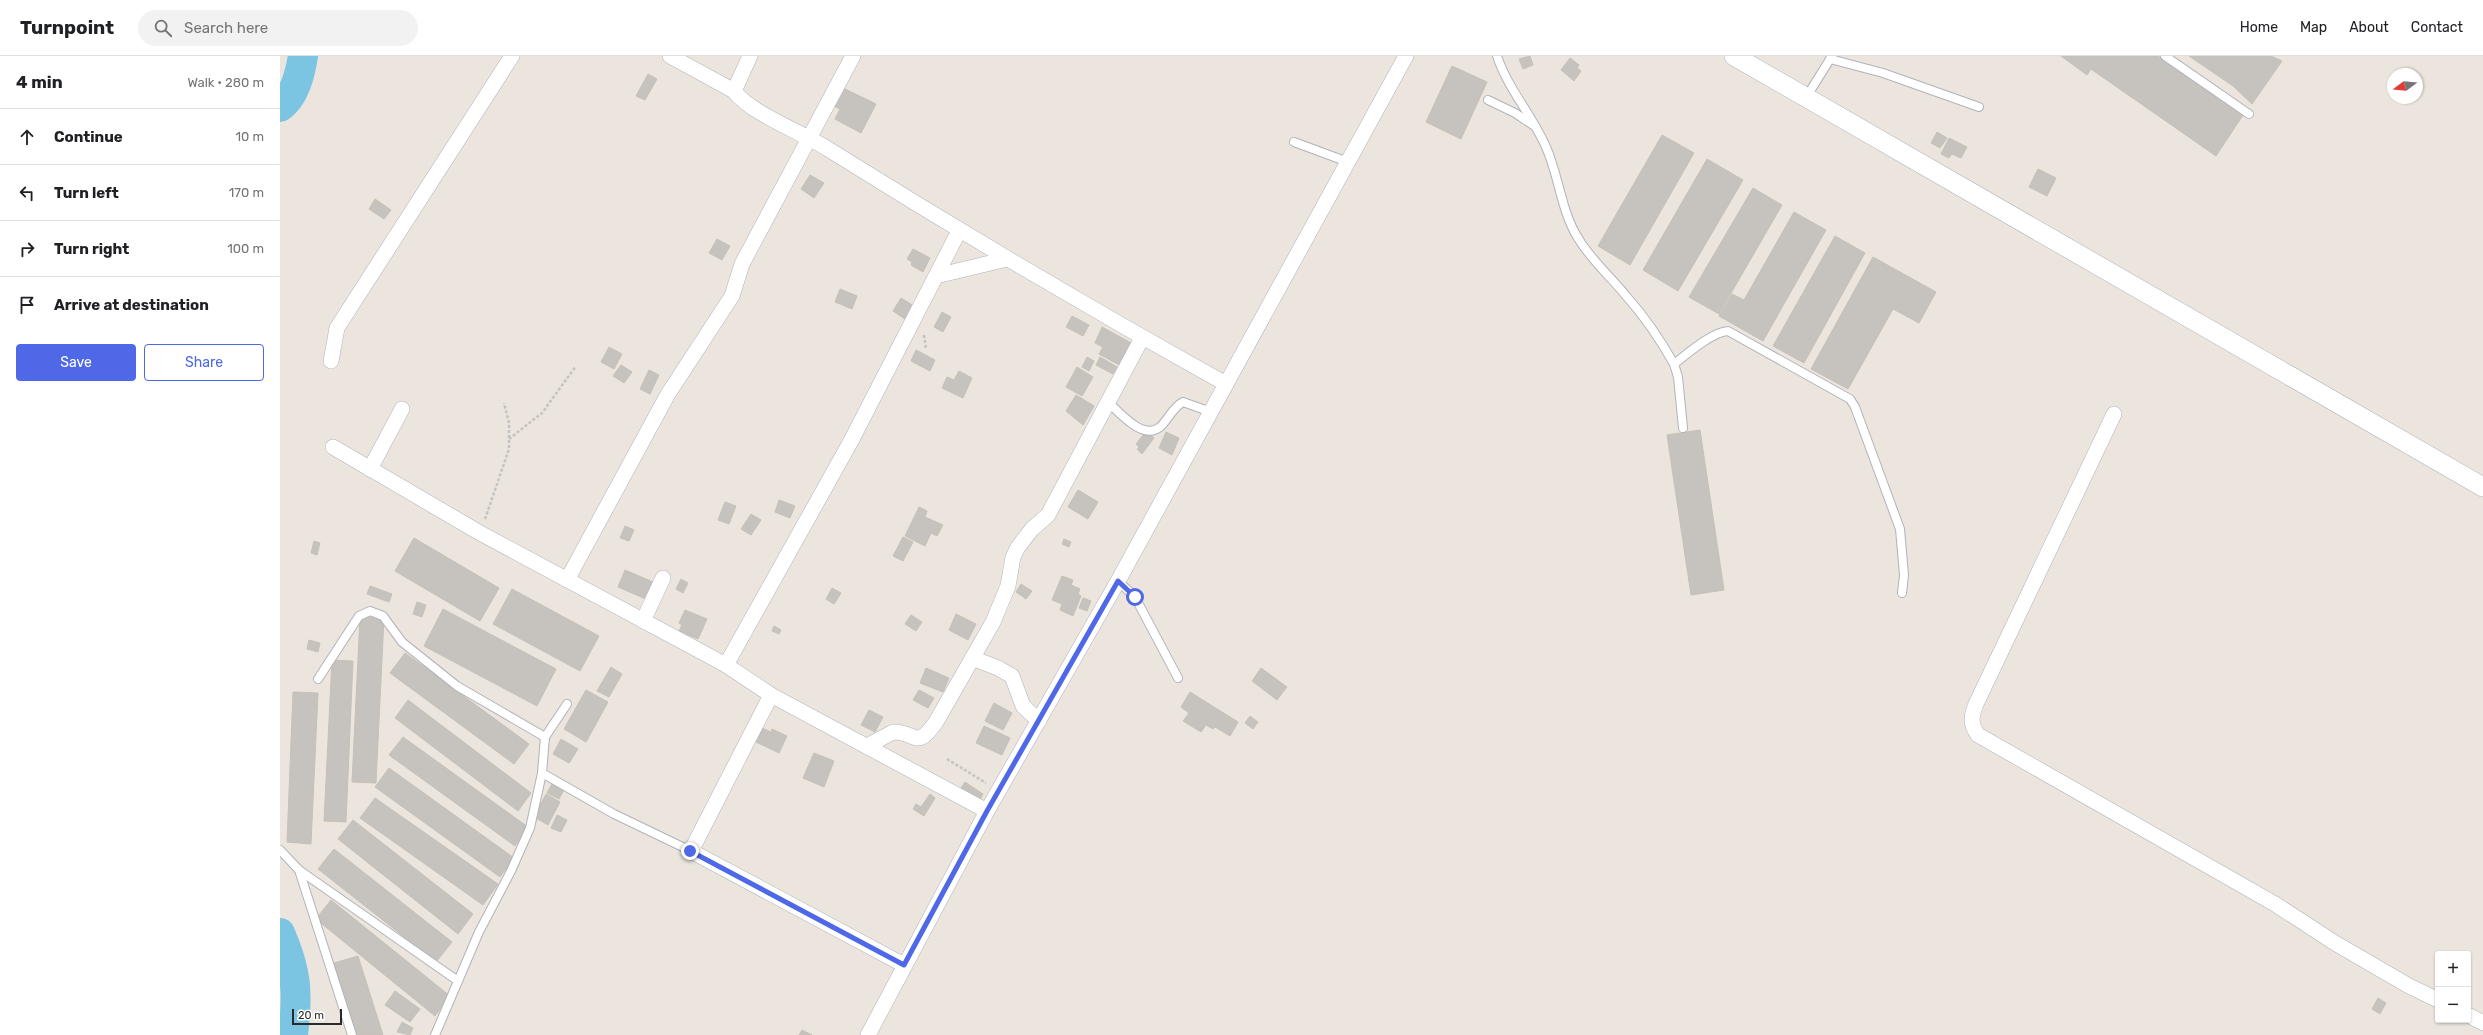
<!DOCTYPE html>
<meta charset="utf-8">
<style>
body{margin:0;font-family:Rubik,sans-serif;background:#f2f2f2;color:#202124}
.controls{position:absolute;right:12px;bottom:12px;display:grid;overflow:hidden;border-radius:4px;box-shadow:0 1px 3px #0004}
.controls button{width:36px;height:36px;display:grid;place-items:center;padding:0;border:0;border-bottom:1px solid #e0e0e0;background:#fff;color:#202124;font:20px sans-serif}
.compass{position:absolute;left:2107px;top:12px;width:36px;height:36px;border-radius:50%;background:#fff;box-shadow:0 1px 3px #0004;rotate:254deg}
.scale{position:absolute;left:12px;bottom:10px;width:50px;box-sizing:border-box;padding-left:4px;border:2px solid #2a2a2a;border-top:0;font-size:11px;line-height:14px;white-space:nowrap;color:#2a2a2a;-webkit-text-stroke:3px #fff;paint-order:stroke}
.stop{position:absolute;width:12px;height:12px;margin:-9px;border:3px solid #4e68e7;border-radius:50%;background:#fff}
.stop.end{background:#4e68e7;border-color:#fff;box-shadow:0 1px 4px #0008}
.list{margin:0;padding:0;list-style:none}
h2{display:flex;justify-content:space-between;align-items:center;height:52px;margin:0;padding:0 16px;font-size:17px}
h2 small{font-size:13px;font-weight:400;color:#757577}
.list li{display:grid;grid-template-columns:26px 1fr auto;gap:12px;align-items:center;box-sizing:border-box;height:56px;padding:0 16px;border-top:1px solid #e0e0e0}
.list b{display:block;font-size:15px;white-space:nowrap}
.list em{font-size:13px;font-style:normal;color:#757577}
.actions{display:flex;gap:8px;padding:12px 16px}
.actions a{flex:1;padding:9px 0;border:1px solid #4e68e7;border-radius:4px;text-align:center;font-size:14px;color:#4e68e7}
.actions .main{background:#4e68e7;color:#fff}
.icon{flex:none;width:22px;height:22px;fill:none;stroke:currentColor;stroke-width:2;stroke-linecap:round;stroke-linejoin:round}
.map{position:relative;flex:none;width:2203px;height:979px;overflow:hidden}
header{display:flex;align-items:center;gap:24px;box-sizing:border-box;height:56px;padding:0 20px;background:#fff;border-bottom:1px solid #e0e0e0}
header strong{font-size:19px}
nav{display:flex;gap:22px;margin-inline-start:auto;font-size:14px}
.search{width:280px;height:36px;background:#f2f2f2;display:flex;align-items:center;gap:10px;box-sizing:border-box;padding:0 14px;border-radius:22px;color:#757577;font-size:15px}
main{display:flex}
aside{flex:1;background:#fff}
.map>svg:first-child{display:block}
</style>
<header>
<strong>Turnpoint</strong>
<div class="search"><svg class="icon" aria-label="search" viewBox="0 0 24 24"><circle cx="10" cy="10" r="6"/><path d="M15 15l6 6"/></svg>Search here</div>
<nav><a>Home</a><a>Map</a><a>About</a><a>Contact</a></nav>
</header>
<main>
<aside>
<h2>4 min<small>Walk · 280 m</small></h2>
<ul class="list">
<li><svg class="icon" aria-label="ahead" viewBox="0 0 24 24"><path d="M12 20V5M6 11l6-6 6 6"/></svg><div><b>Continue</b></div><em>10 m</em></li>
<li><svg class="icon" aria-label="left" viewBox="0 0 24 24"><path d="M17 20v-9H6M10 6l-5 5 5 5"/></svg><div><b>Turn left</b></div><em>170 m</em></li>
<li><svg class="icon" aria-label="right" viewBox="0 0 24 24"><path d="M7 20v-9h11M14 6l5 5-5 5"/></svg><div><b>Turn right</b></div><em>100 m</em></li>
<li><svg class="icon" aria-label="arrive" viewBox="0 0 24 24"><path d="M6 21V4h12l-3 4 3 4H6"/></svg><div><b>Arrive at destination</b></div></li>
</ul>
<div class="actions"><a class="main">Save</a><a>Share</a></div>
</aside>
<div class="map">
<svg width="2203" height="979" viewBox="0 0 2203 979">
<rect width="100%" height="100%" fill="#ebe5dd"/>
<g fill="none" stroke-linecap="round" stroke-linejoin="round">
<g stroke="#7bc5e2" stroke-width="30">
<path d="M0,51C15,40 20,18 23,0"/>
<path d="M0,877C17,916 18,937 13,979"/>
</g>
</g>
<g fill="#c6c2bd" stroke="#c6c1b7">
<polygon points="1250,0 1253,9 1243,13 1239,3"/>
<polygon points="1781,0 1878,0 1963,59 1936,100 1811,13 1807,19"/>
<polygon points="1909,0 1991,0 2002,5 1972,48 1953,30"/>
<polygon points="1290,2 1299,9 1297,12 1301,15 1294,25 1281,14"/>
<polygon points="1172,10 1207,26 1181,83 1146,66"/>
<polygon points="368,18 377,23 365,44 356,40"/>
<polygon points="563,32 596,48 581,77 555,63 560,53 554,50"/>
<polygon points="1657,76 1667,82 1660,92 1651,87"/>
<polygon points="1382,79 1414,97 1350,209 1318,190"/>
<polygon points="1669,82 1687,91 1681,102 1672,98 1669,102 1661,98"/>
<polygon points="1427,103 1463,124 1398,235 1363,214"/>
<polygon points="1758,113 1776,122 1767,140 1749,131"/>
<polygon points="530,119 544,127 534,142 521,133"/>
<polygon points="1473,132 1502,149 1439,258 1409,241"/>
<polygon points="95,143 111,154 104,163 89,153"/>
<polygon points="1514,156 1546,174 1483,285 1439,260 1452,238 1464,244"/>
<polygon points="1555,180 1585,197 1524,307 1493,290"/>
<polygon points="437,183 450,190 442,204 429,197"/>
<polygon points="633,193 650,202 643,216 631,209 632,206 627,203"/>
<polygon points="1593,201 1656,236 1639,267 1613,253 1568,333 1531,313"/>
<polygon points="560,233 577,240 572,253 555,246"/>
<polygon points="621,242 634,250 625,263 613,255"/>
<polygon points="662,256 671,261 663,276 654,271"/>
<polygon points="792,260 809,269 803,280 786,271"/>
<polygon points="822,271 853,288 841,310 819,298 823,291 815,287"/>
<polygon points="329,291 342,298 334,313 321,306"/>
<polygon points="636,294 655,304 650,315 631,305"/>
<polygon points="807,301 814,305 809,315 802,311"/>
<polygon points="820,301 837,311 833,318 816,309"/>
<polygon points="341,309 352,316 344,327 333,320"/>
<polygon points="797,311 813,321 802,340 786,331"/>
<polygon points="369,314 379,319 370,338 360,333"/>
<polygon points="679,315 692,322 683,342 662,332 667,321 674,324"/>
<polygon points="796,339 814,350 803,369 786,355"/>
<polygon points="1420,374 1444,534 1411,539 1387,379"/>
<polygon points="886,376 899,382 892,399 879,392"/>
<polygon points="869,377 874,382 862,398 857,393 859,391 856,388 864,378 867,380"/>
<polygon points="798,434 818,446 808,463 788,451"/>
<polygon points="499,444 515,450 510,462 495,456"/>
<polygon points="445,446 456,450 449,468 438,464"/>
<polygon points="639,451 647,455 645,461 663,469 657,480 651,477 645,490 625,480"/>
<polygon points="471,458 481,464 471,479 461,473"/>
<polygon points="345,470 354,474 349,485 340,482"/>
<polygon points="623,481 633,486 623,505 613,500"/>
<polygon points="134,482 219,532 200,565 115,515"/>
<polygon points="784,483 791,486 789,491 782,488"/>
<polygon points="34,485 40,487 37,499 31,497"/>
<polygon points="345,514 373,526 366,543 338,531"/>
<polygon points="782,520 793,524 791,529 800,533 798,538 801,540 793,560 780,554 782,548 772,544"/>
<polygon points="401,523 408,527 403,537 396,533"/>
<polygon points="741,528 752,535 746,543 736,536"/>
<polygon points="90,530 112,538 109,546 87,538"/>
<polygon points="552,532 561,537 554,548 546,543"/>
<polygon points="232,533 319,580 300,615 213,568"/>
<polygon points="803,542 811,545 807,555 799,552"/>
<polygon points="137,546 146,549 142,561 133,558"/>
<polygon points="163,553 276,613 257,650 144,590"/>
<polygon points="405,554 427,563 418,583 399,575 402,569 399,567"/>
<polygon points="676,558 696,568 688,584 669,574"/>
<polygon points="631,559 642,566 636,575 625,568"/>
<polygon points="80,561 104,562 96,727 72,726"/>
<polygon points="494,570 501,574 499,578 492,575"/>
<polygon points="29,584 40,587 38,596 27,593"/>
<polygon points="125,597 249,688 234,708 110,617"/>
<polygon points="52,604 73,605 66,766 44,765"/>
<polygon points="331,611 342,618 329,641 317,635"/>
<polygon points="646,612 669,622 663,636 640,627"/>
<polygon points="981,612 1007,631 997,644 972,625"/>
<polygon points="306,634 328,646 306,686 284,673"/>
<polygon points="639,634 654,642 648,652 633,644"/>
<polygon points="13,636 38,637 31,788 7,786"/>
<polygon points="910,636 958,666 950,680 935,671 933,673 926,669 921,676 903,665 909,657 901,651"/>
<polygon points="128,644 251,737 238,755 115,662"/>
<polygon points="714,647 732,657 723,674 705,665"/>
<polygon points="589,654 603,661 595,676 581,669"/>
<polygon points="970,660 978,666 973,673 965,667"/>
<polygon points="704,670 730,682 722,699 696,687"/>
<polygon points="482,672 491,676 492,673 507,680 499,697 476,686"/>
<polygon points="123,681 248,771 235,790 109,699"/>
<polygon points="281,683 298,693 289,707 273,698"/>
<polygon points="534,697 554,705 544,731 523,722"/>
<polygon points="109,712 234,802 220,821 95,731"/>
<polygon points="685,726 703,738 698,748 679,735"/>
<polygon points="272,728 284,734 279,743 267,737"/>
<polygon points="266,738 280,746 268,769 254,761"/>
<polygon points="650,738 655,742 644,760 633,753 636,748 641,751"/>
<polygon points="95,742 218,828 203,849 80,762"/>
<polygon points="277,759 287,764 281,776 271,772"/>
<polygon points="73,764 193,858 178,878 58,783"/>
<polygon points="54,793 172,886 156,906 38,813"/>
<polygon points="51,844 170,940 155,960 36,863"/>
<polygon points="78,900 103,979 76,979 54,907"/>
<polygon points="115,935 140,953 130,966 105,949"/>
<polygon points="2098,942 2106,947 2100,958 2092,953"/>
<polygon points="122,966 133,972 130,979 117,976"/>
<polygon points="522,974 532,979 519,979"/>
</g>
<g fill="none" stroke-linecap="round" stroke-linejoin="round">
<defs>
<g id="service">
<path d="M1217,0C1228,33 1252,59 1266,91C1279,120 1281,155 1298,182C1311,204 1331,221 1347,241C1365,261 1381,285 1394,308L1398,321L1403,372"/>
<polyline points="1885,0 1969,58"/>
<polyline points="1550,3 1603,17 1699,51"/>
<polyline points="1527,40 1552,0"/>
<polyline points="1208,44 1235,57 1253,69"/>
<polyline points="1014,86 1068,106"/>
<path d="M1394,308C1407,298 1432,276 1448,275L1570,343L1575,351L1620,473L1624,519L1622,537"/>
<path d="M828,346C839,356 863,385 880,371C888,364 893,351 903,346L931,356"/>
<polyline points="838,525 855,541 898,622"/>
<polyline points="38,623 79,560 90,555 103,560 122,586 177,630 265,681 262,717 250,772 231,815 199,876 155,979"/>
<polyline points="265,681 287,648"/>
<polyline points="262,717 334,758 411,795"/>
<polyline points="0,794 19,814 72,979"/>
<polyline points="19,814 178,925"/>
</g>
<g id="minor">
<polyline points="390,0 454,35"/>
<path d="M470,0L454,35C471,58 522,76 548,93C679,175 811,253 946,328"/>
<polyline points="656,220 727,203"/>
<polyline points="51,305 57,272 232,0"/>
<path d="M1834,358L1696,648C1691,660 1690,668 1698,679L1995,848L2055,887L2129,930L2158,944"/>
<polyline points="53,391 200,477 446,609"/>
<polyline points="90,413 122,353"/>
<polyline points="287,524 388,338 452,240 462,208 573,0"/>
<polyline points="363,565 383,522"/>
<polyline points="692,602 718,612 732,620 743,650 759,665"/>
<polyline points="491,639 446,609 571,385 679,175"/>
<path d="M587,690L613,676C638,676 635,695 656,666L713,566L728,530L733,501L738,491L752,473L768,459L862,282"/>
<polyline points="624,909 411,795 491,639 707,755"/>
<polyline points="2188,959 2203,967"/>
<polyline points="588,979 707,755 838,525 1126,0"/>
</g>
<polyline id="tertiary" points="1454,0 2203,431"/>
</defs>
<use href="#service" stroke="#b1b3bc" stroke-width="10"/>
<use href="#minor" stroke="#b1b3bc" stroke-width="16"/>
<use href="#tertiary" stroke="#b1b3bc" stroke-width="20"/>
<g stroke="#c3c3c3" stroke-width="2.5" stroke-dasharray="3 2" stroke-linecap="butt">
<polyline points="644,279 646,293"/>
<polyline points="229,383 262,357 296,310"/>
<polyline points="205,463 229,393 229,367 224,347"/>
<polyline points="667,703 706,727"/>
</g>
<use href="#service" stroke="#fff" stroke-width="8"/>
<use href="#minor" stroke="#fff" stroke-width="15"/>
<use href="#tertiary" stroke="#fff" stroke-width="19"/>
</g>
<g fill="none" stroke-linecap="round" stroke-linejoin="round">
<polyline stroke="#4e68e7" stroke-width="5" points="410,795 624,909 707,755 838,525 855,541"/>
</g>
</svg>
<div class="controls">
<button>+</button>
<button>−</button>
</div>
<svg class="compass" viewBox="-18 -18 36 36"><path d="M0-13l5 13h-10z" fill="#e53935"/><path d="M0 13l5-13h-10z" fill="#757577"/></svg>
<div class="scale">20 m</div>
<div class="stop" style="left:855px;top:541px"></div>
<div class="stop end" style="left:410px;top:795px"></div>
</div>
</main>
